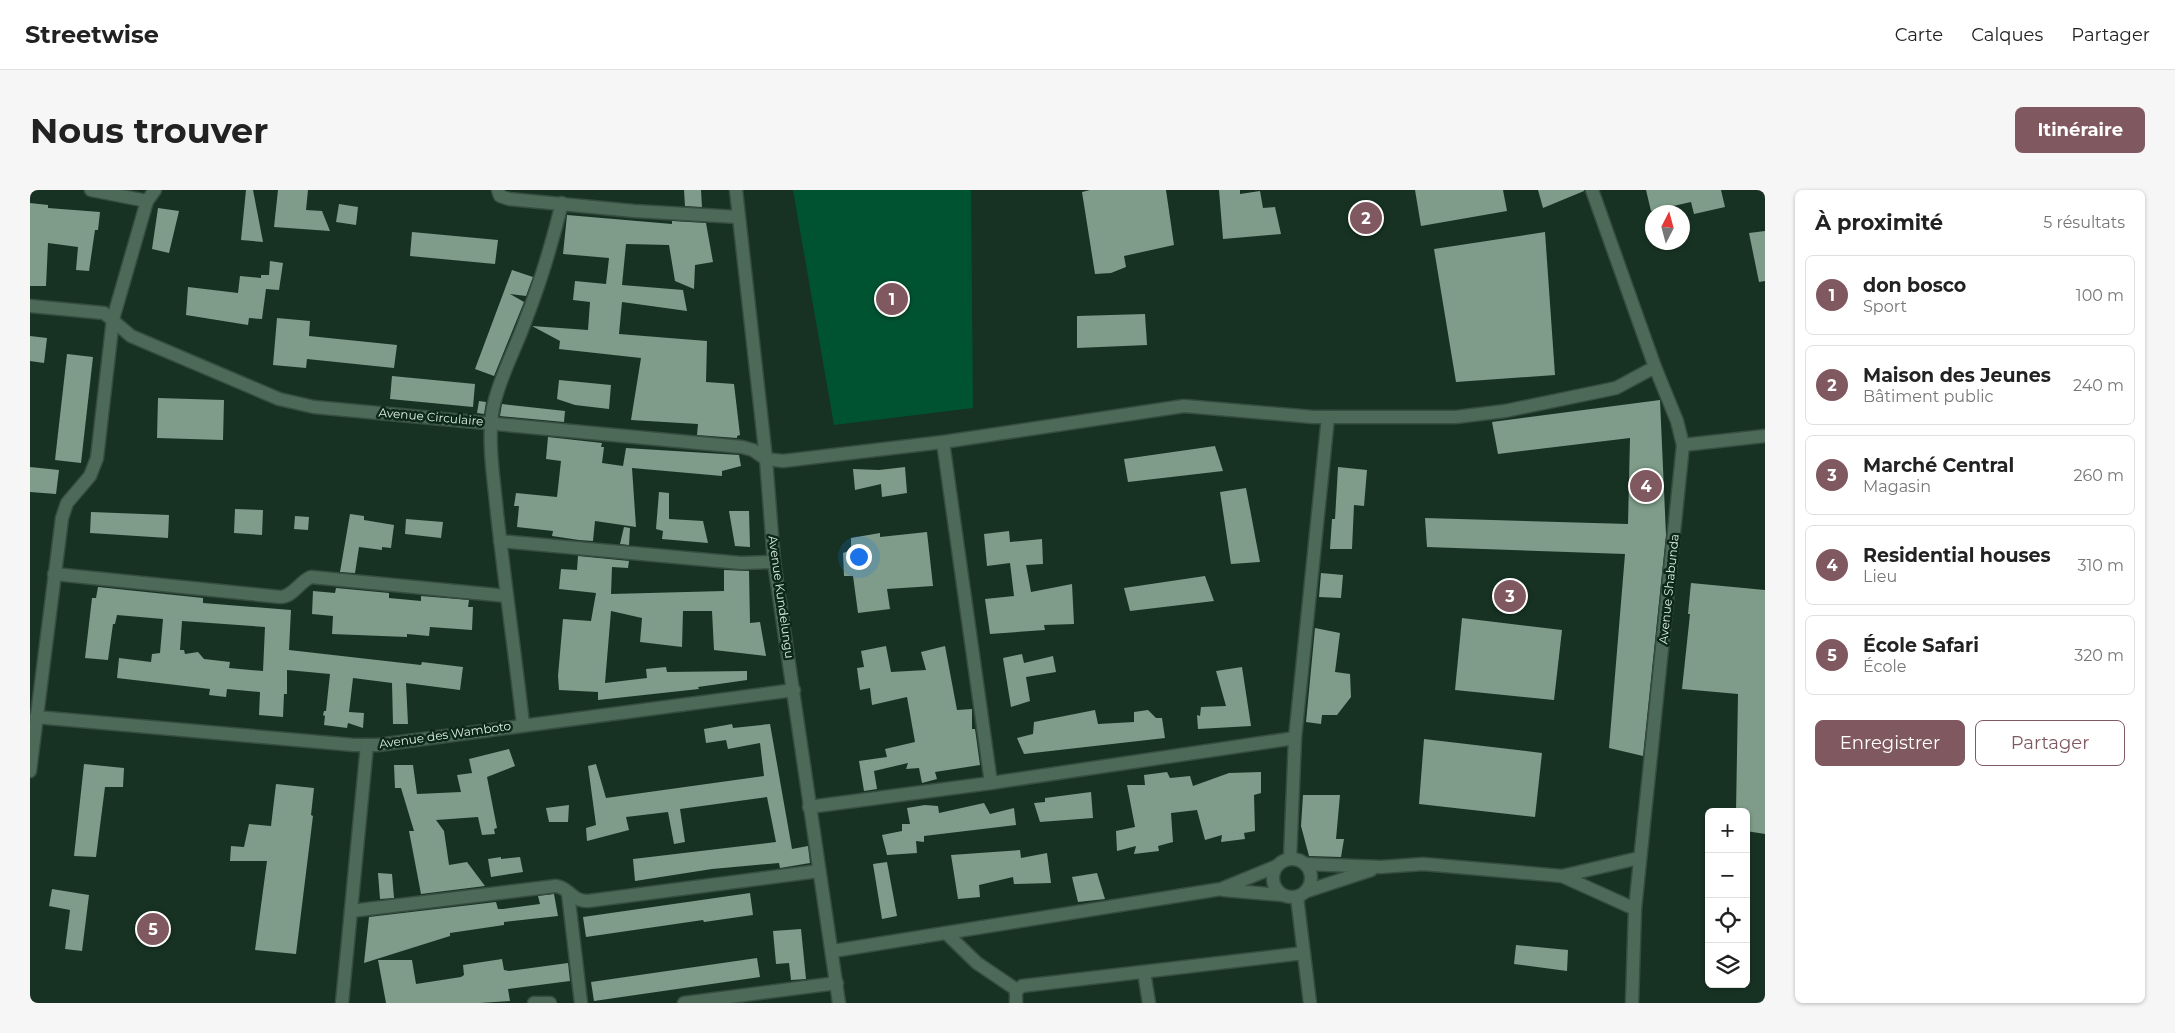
<!DOCTYPE html>
<html lang="fr">
<meta charset="utf-8">
<style>
body{margin:0;font-family:Montserrat,sans-serif;background:#f6f6f6;color:#222}
.controls{position:absolute;right:15px;bottom:15px;display:grid;overflow:hidden;border-radius:8px;box-shadow:0 1px 4px #0004}
.controls button{width:45px;height:45px;display:grid;place-items:center;padding:0;border:0;border-bottom:1px solid #e0e0e0;background:#fff;color:#222;font:25px sans-serif}
.compass{position:absolute;left:1615px;top:15px;width:45px;height:45px;border-radius:50%;background:#fff;box-shadow:0 1px 4px #0004;rotate:6deg}
.you{position:absolute;left:828px;top:366px;width:18px;height:18px;margin:-12px;border:4px solid #fff;border-radius:50%;background:#1a73e8;box-shadow:0 0 0 8px #1a73e833}
.badge{display:grid;place-items:center;width:32px;height:32px;border-radius:50%;background:#805860;color:#fff;font-size:16px;font-weight:700}
.pin{position:absolute;translate:-50% -50%;border:2px solid #fff;box-shadow:0 1px 5px #0006}
.list{margin:0;padding:0;list-style:none}
h2{display:flex;justify-content:space-between;align-items:center;height:65px;margin:0;padding:0 20px;font-size:21px}
h2 small{font-size:16px;font-weight:400;color:#767676}
.list li{display:grid;grid-template-columns:32px 1fr auto;gap:15px;align-items:center;box-sizing:border-box;height:80px;margin:0 10px 10px;padding:0 10px;border:1px solid #e0e0e0;border-radius:8px}
.list b{display:block;font-size:19px;white-space:nowrap}
.list p{margin:0;font-size:16px;white-space:nowrap;color:#767676}
.list em{font-size:16px;font-style:normal;color:#767676}
.actions{display:flex;gap:10px;padding:15px 20px}
.actions a{flex:1;padding:11px 0;border:1px solid #805860;border-radius:8px;text-align:center;font-size:18px;color:#805860}
.actions .main{background:#805860;color:#fff}
.icon{flex:none;width:28px;height:28px;fill:none;stroke:currentColor;stroke-width:2;stroke-linecap:round;stroke-linejoin:round}
.map{position:relative;flex:none;width:1735px;height:813px;overflow:hidden;border-radius:8px}
header{display:flex;align-items:center;gap:30px;box-sizing:border-box;height:70px;padding:0 25px;background:#fff;border-bottom:1px solid #e0e0e0}
header strong{font-size:24px}
nav{display:flex;gap:28px;margin-inline-start:auto;font-size:18px}
.intro{display:flex;align-items:center;justify-content:space-between;box-sizing:border-box;height:120px;padding:0 30px}
h1{margin:0;font-size:35px}
.button{padding:12px 22px;border-radius:8px;background:#805860;color:#fff;font-size:18px;font-weight:700}
main{display:flex;gap:30px;padding:0 30px}
aside{flex:1;background:#fff;border-radius:8px;box-shadow:0 1px 4px #0004}
.map>svg:first-child{display:block}
</style>
<header>
<strong>Streetwise</strong>
<nav><a>Carte</a><a>Calques</a><a>Partager</a></nav>
</header>
<div class="intro"><h1>Nous trouver</h1><a class="button">Itinéraire</a></div>
<main>
<div class="map">
<svg width="1735" height="813" viewBox="0 0 1735 813">
<rect width="100%" height="100%" fill="#173223"/>
<polygon fill="#005331" points="763,0 941,0 943,218 804,235"/>
<g fill="#7e9c89" fill-rule="evenodd">
<polygon points="216,0 223,0 233,52 211,50"/>
<polygon points="248,0 278,0 276,20 292,21 300,41 244,37"/>
<polygon points="654,0 671,0 672,17 655,16"/>
<polygon points="1060,0 1136,0 1144,55 1094,66 1096,77 1081,83 1065,84 1052,2"/>
<polygon points="1189,0 1210,0 1210,4 1230,1 1233,18 1245,17 1251,44 1193,49"/>
<polygon points="1385,0 1473,0 1477,21 1391,36"/>
<polygon points="1508,0 1554,0 1554,1 1513,18"/>
<polygon points="1616,0 1691,0 1695,17 1664,24 1661,12 1621,21"/>
<polygon points="0,13 18,15 18,18 70,22 68,40 65,40 59,81 46,80 48,57 18,53 16,96 0,96"/>
<polygon points="309,14 328,17 326,35 306,32"/>
<polygon points="128,18 149,21 139,63 122,59"/>
<polygon points="537,25 642,34 642,31 676,33 683,72 665,75 664,99 645,91 639,55 596,54 592,95 653,100 657,121 592,112 589,144 677,151 676,192 704,194 710,245 707,246 707,248 667,245 668,234 601,230 611,168 529,159 530,151 502,136 558,140 560,112 543,110 545,91 576,94 579,68 533,64"/>
<polygon points="1735,41 1735,91 1729,92 1719,43"/>
<polygon points="382,42 468,50 465,74 380,66"/>
<polygon points="1515,42 1525,185 1426,192 1404,59"/>
<polygon points="240,71 253,73 249,100 236,99 232,129 219,128 218,135 156,125 158,97 208,103 210,86 231,88 231,85 239,85"/>
<polygon points="482,80 503,87 496,106 480,104 494,112 464,186 445,179"/>
<polygon points="1115,124 1117,155 1047,158 1047,126"/>
<polygon points="247,128 280,131 279,146 367,155 364,178 277,169 276,178 243,175"/>
<polygon points="0,146 17,148 14,173 0,171"/>
<polygon points="37,164 63,167 51,273 25,270"/>
<polygon points="362,186 445,194 443,217 360,209"/>
<polygon points="529,190 581,195 579,219 545,215 527,209"/>
<polygon points="128,208 194,210 193,250 127,248"/>
<polygon points="1630,210 1636,345 1613,566 1579,558 1595,364 1397,357 1395,328 1598,334 1600,248 1468,264 1462,232"/>
<polygon points="449,211 456,212 454,224 447,223"/>
<polygon points="472,214 535,221 534,232 470,226"/>
<polygon points="518,247 572,253 571,257 574,257 572,273 593,276 596,258 709,265 711,276 692,281 692,286 602,278 606,337 565,331 563,351 549,350 522,346 523,341 487,337 489,316 484,316 486,303 527,307 531,271 516,269"/>
<polygon points="1185,256 1193,281 1098,292 1094,269"/>
<polygon points="0,277 29,280 26,304 0,302"/>
<polygon points="875,277 877,303 852,307 851,294 825,300 823,279 849,280"/>
<polygon points="1308,277 1337,280 1334,316 1324,315 1322,359 1300,359 1302,329 1305,329"/>
<polygon points="1216,298 1230,372 1201,374 1190,302"/>
<polygon points="629,302 639,303 639,329 673,331 678,353 632,349 633,341 626,339"/>
<polygon points="205,319 233,320 232,345 204,343"/>
<polygon points="699,321 719,321 720,357 705,356"/>
<polygon points="61,322 139,325 138,348 60,343"/>
<polygon points="320,324 334,326 334,330 364,335 361,358 352,357 352,360 329,357 325,383 310,382"/>
<polygon points="265,326 279,327 278,340 264,339"/>
<polygon points="376,329 413,332 411,348 375,344"/>
<polygon points="594,337 600,338 599,355 590,354"/>
<polygon points="979,341 980,352 1012,349 1013,374 996,375 1001,402 1042,394 1044,434 1014,435 1015,440 960,444 955,409 984,406 980,373 957,376 954,344"/>
<polygon points="897,342 903,396 857,399 860,419 828,423 823,386 814,386 813,363 821,360 821,348 850,343 850,347"/>
<polygon points="548,366 599,371 598,378 582,377 581,404 694,401 694,380 719,381 720,433 730,432 736,466 684,460 682,421 653,421 652,457 610,452 612,428 581,421 575,493 617,488 616,479 636,477 637,482 717,481 717,490 668,497 669,499 568,510 568,502 529,500 528,486 533,429 561,431 566,403 529,399 531,379 547,380"/>
<polygon points="1291,383 1313,385 1311,408 1289,407"/>
<polygon points="1175,386 1184,411 1100,421 1094,398"/>
<polygon points="1661,393 1735,400 1735,644 1716,641 1716,622 1706,622 1708,504 1652,499 1660,424 1658,424"/>
<path d="M68,397L173,408V413L261,420L259,460L391,475L392,472L433,477L430,500L376,493L378,534H363L362,493L323,488L319,522L334,523L333,538L318,533L317,538L294,535L295,526L293,525L294,521H296L300,484L257,480V504H254L253,527L229,525L230,502L197,499L196,507L179,505L180,499L87,488L89,468L121,472L122,464L130,463L133,429L87,425L85,434H83L78,470L55,468L62,408H66ZM152,431L235,437L233,481L199,478L200,472L174,469L168,462L155,464L154,460H150Z"/>
<polygon points="306,398 359,403 359,408 391,411 391,406 439,410 438,417 443,417 442,440 400,437 399,446 377,444 377,447 302,444 303,426 282,424 283,401 305,403"/>
<polygon points="1432,428 1532,440 1524,510 1425,500"/>
<polygon points="1285,438 1310,443 1305,482 1320,484 1321,507 1307,525 1292,525 1291,534 1276,532"/>
<polygon points="856,456 861,482 896,480 891,462 915,456 927,520 942,519 942,539 945,539 950,575 905,582 907,589 892,593 889,578 876,579 878,573 844,581 847,599 834,601 829,571 857,567 855,559 885,552 877,507 842,515 840,498 830,500 827,478 834,477 831,461"/>
<polygon points="992,464 994,473 1023,466 1026,482 996,487 1000,511 981,517 973,468"/>
<polygon points="1212,477 1221,536 1168,539 1167,525 1170,526 1171,517 1196,516 1186,481"/>
<polygon points="1065,520 1068,534 1104,532 1104,522 1118,520 1126,528 1132,528 1135,548 994,564 987,548 1003,544 1004,532"/>
<polygon points="702,534 703,538 740,534 762,659 778,656 780,673 750,678 749,673 682,679 605,691 603,669 746,652 737,607 650,619 655,652 644,654 638,622 596,627 599,640 557,651 556,638 566,635 558,576 566,574 576,608 734,586 730,553 698,559 696,550 676,553 674,539"/>
<polygon points="1394,549 1512,563 1505,627 1389,614"/>
<polygon points="479,559 485,576 457,587 467,638 464,639 465,644 452,645 448,627 406,630 414,641 419,675 437,672 455,696 391,704 379,641 384,641 371,598 365,598 364,575 383,575 387,604 431,602 427,585 442,583 439,569"/>
<polygon points="54,574 94,578 93,597 75,597 66,667 44,666"/>
<polygon points="1137,582 1140,588 1160,586 1163,596 1199,583 1231,582 1231,603 1224,605 1225,641 1214,643 1215,649 1191,652 1192,645 1175,650 1167,620 1141,623 1143,652 1128,656 1129,661 1104,664 1106,656 1087,661 1086,641 1105,637 1097,595 1115,595 1114,585"/>
<polygon points="246,594 284,598 281,625 283,626 266,764 225,760 237,671 200,671 201,656 214,657 219,634 241,636"/>
<polygon points="1061,602 1063,628 1010,632 1004,613 1015,612 1015,608"/>
<polygon points="1273,605 1310,605 1306,649 1314,649 1311,667 1279,666 1271,636"/>
<polygon points="954,613 960,624 984,618 986,635 894,646 894,652 886,651 887,663 857,665 852,645 872,641 872,634 880,634 877,618 895,615 908,616 909,623"/>
<polygon points="539,615 538,632 519,632 516,618"/>
<polygon points="990,660 991,668 1017,663 1021,693 984,694 983,687 949,695 950,707 928,709 921,665"/>
<polygon points="471,667 471,669 490,667 493,682 461,687 458,669"/>
<polygon points="857,672 867,726 852,729 843,674"/>
<polygon points="348,683 362,684 364,708 350,709"/>
<polygon points="1067,683 1075,709 1048,712 1042,687"/>
<polygon points="22,699 59,705 52,761 35,759 40,720 19,716"/>
<polygon points="720,703 723,725 674,732 673,730 556,747 553,727"/>
<polygon points="524,704 528,726 474,732 474,735 420,743 420,746 334,773 339,727 466,712 468,719 473,719 510,714 508,706"/>
<polygon points="771,739 776,789 761,790 759,773 746,774 743,741"/>
<polygon points="1486,755 1538,760 1537,781 1484,774"/>
<polygon points="727,768 730,787 564,811 561,792"/>
<polygon points="472,769 474,780 479,781 538,773 540,791 478,799 480,811 450,813 356,813 348,770 382,770 386,794 431,787 434,785 433,775"/>
</g>
<g fill="none" stroke-linecap="round" stroke-linejoin="round">
<defs>
<g id="street">
<polyline points="61,0 117,11"/>
<polyline points="468,0 470,6 479,9 604,21 708,27"/>
<polyline points="1562,0 1625,177 1647,231 1653,255 1605,719 1602,813"/>
<polyline points="0,116 74,123 101,146 249,209 284,217 712,257 723,260 736,269 753,271 913,252 1154,216 1283,227 1426,227 1475,221 1586,198 1625,177"/>
<polyline points="913,252 961,593"/>
<polyline points="1653,255 1735,246"/>
<polyline points="470,351 711,373 744,372"/>
<path d="M24,384L250,407C263,407 270,391 281,387L477,406"/>
<polyline points="6,527 324,555 348,555 764,500"/>
<path d="M493,534C485,464 475,394 467,323C464,289 457,252 463,218C469,188 486,158 496,129C511,91 522,53 532,13"/>
<polyline points="0,581 32,328 37,313 60,286 67,268 83,129 117,11 125,0"/>
<polyline points="779,617 961,593 1265,548"/>
<circle cx="1262" cy="688" r="19"/>
<polyline points="1260,669 1265,548 1298,227"/>
<polyline points="1275,674 1351,677 1393,674 1532,686 1609,668"/>
<polyline points="1532,686 1605,719"/>
<polyline points="1193,700 1252,705"/>
<polyline points="1277,701 1341,680"/>
<polyline points="538,703 551,813"/>
<polyline points="1267,707 1280,813"/>
<path d="M321,721L526,696C540,698 541,711 558,711L789,681"/>
<polyline points="916,743 947,773 987,800"/>
<polyline points="803,761 1191,699 1247,676"/>
<polyline points="1114,782 1119,813"/>
<polyline points="312,813 337,555"/>
<polyline points="504,813 520,813"/>
<polyline points="654,813 807,793"/>
<polyline points="986,813 986,801 992,796 1274,763"/>
</g>
<polyline id="secondary" points="706,0 736,269 744,372 809,813"/>
</defs>
<use href="#street" stroke="#364d40" stroke-width="15"/>
<use href="#secondary" stroke="#364d40" stroke-width="15"/>
<use href="#street" stroke="#4d6a58" stroke-width="12"/>
<use href="#secondary" stroke="#4d6a58" stroke-width="12"/>
</g>
<g text-anchor="middle" stroke-width="5" stroke-linejoin="round" paint-order="stroke">
<g font-size="12" fill="#dff0e5" stroke="#0c2819">
<text transform="translate(401 227) rotate(5)" y="4">Avenue Circulaire</text>
<text transform="translate(1639 399) rotate(-84)" y="4">Avenue Shabunda</text>
<text transform="translate(751 407) rotate(82)" y="4">Avenue Kundelungu</text>
<text transform="translate(415 545) rotate(-8)" y="4">Avenue des Wamboto</text>
</g>
</g>
</svg>
<div class="controls">
<button>+</button>
<button>−</button>
<button><svg class="icon" aria-label="locate" viewBox="0 0 24 24"><circle cx="12" cy="12" r="6"/><path d="M12 2v4M12 18v4M2 12h4M18 12h4"/></svg></button>
<button><svg class="icon" aria-label="layers" viewBox="0 0 24 24"><path d="M12 4l9 5-9 5-9-5zM3 14l9 5 9-5"/></svg></button>
</div>
<svg class="compass" viewBox="-18 -18 36 36"><path d="M0-13l5 13h-10z" fill="#e53935"/><path d="M0 13l5-13h-10z" fill="#767676"/></svg>
<div class="you"></div>
<div class="pin badge" style="left:862px;top:109px">1</div>
<div class="pin badge" style="left:1336px;top:28px">2</div>
<div class="pin badge" style="left:1480px;top:406px">3</div>
<div class="pin badge" style="left:1616px;top:296px">4</div>
<div class="pin badge" style="left:123px;top:739px">5</div>
</div>
<aside>
<h2>À proximité<small>5 résultats</small></h2>
<ul class="list">
<li><span class="badge">1</span><div><b>don bosco</b><p>Sport</p></div><em>100 m</em></li>
<li><span class="badge">2</span><div><b>Maison des Jeunes</b><p>Bâtiment public</p></div><em>240 m</em></li>
<li><span class="badge">3</span><div><b>Marché Central</b><p>Magasin</p></div><em>260 m</em></li>
<li><span class="badge">4</span><div><b>Residential houses</b><p>Lieu</p></div><em>310 m</em></li>
<li><span class="badge">5</span><div><b>École Safari</b><p>École</p></div><em>320 m</em></li>
</ul>
<div class="actions"><a class="main">Enregistrer</a><a>Partager</a></div>
</aside>
</main>
